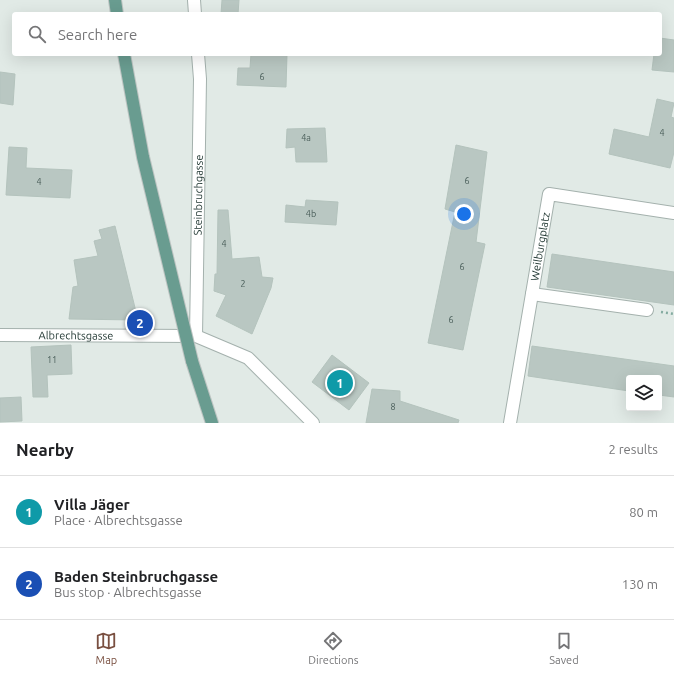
<!DOCTYPE html>
<meta charset="utf-8">
<style>
body{margin:0;font-family:Ubuntu,sans-serif;background:#f2f2f2;color:#202124}
.controls{position:absolute;right:12px;bottom:12px;display:grid;overflow:hidden;border-radius:4px;box-shadow:0 4px 16px #0002}
.controls button{width:36px;height:36px;display:grid;place-items:center;padding:0;border:0;border-bottom:1px solid #e0e0e0;background:#fff;color:#202124;font:20px sans-serif}
.you{position:absolute;left:464px;top:214px;width:14px;height:14px;margin:-10px;border:3px solid #fff;border-radius:50%;background:#1a73e8;box-shadow:0 0 0 6px #1a73e833}
.badge{display:grid;place-items:center;width:26px;height:26px;border-radius:50%;background:#794f40;color:#fff;font-size:13px;font-weight:700}
.pin{position:absolute;translate:-50% -50%;border:2px solid #fff;box-shadow:0 1px 4px #0006}
.list{margin:0;padding:0;list-style:none}
h2{display:flex;justify-content:space-between;align-items:center;height:52px;margin:0;padding:0 16px;font-size:17px}
h2 small{font-size:13px;font-weight:400;color:#757577}
.list li{display:grid;grid-template-columns:26px 1fr auto;gap:12px;align-items:center;box-sizing:border-box;height:72px;padding:0 16px;border-top:1px solid #e0e0e0}
.list b{display:block;font-size:15px;white-space:nowrap}
.list p{margin:0;font-size:13px;white-space:nowrap;color:#757577}
.list em{font-size:13px;font-style:normal;color:#757577}
.icon{flex:none;width:22px;height:22px;fill:none;stroke:currentColor;stroke-width:2;stroke-linecap:round;stroke-linejoin:round}
.map{position:relative;flex:none;width:674px;height:423px;overflow:hidden}
.search{position:absolute;background:#fff;box-shadow:0 4px 16px #0002;left:12px;right:12px;top:12px;height:44px;display:flex;align-items:center;gap:10px;box-sizing:border-box;padding:0 14px;border-radius:4px;color:#757577;font-size:15px}
.sheet{height:196px;background:#fff}
nav{display:flex;justify-content:space-around;align-items:center;box-sizing:border-box;height:56px;border-top:1px solid #e0e0e0;background:#fff;font-size:11px;color:#757577}
nav a{display:grid;justify-items:center;gap:2px}
nav .on{color:#794f40}
.map>svg:first-child{display:block}
</style>
<div class="map">
<svg width="674" height="423" viewBox="0 0 674 423">
<rect width="100%" height="100%" fill="#e1eae6"/>
<g fill="#b9c7c2" stroke="#b4c3bd">
<polygon points="222,0 239,0 238,14 221,14"/>
<polygon points="660,38 674,40 674,72 652,70 654,54 660,54"/>
<polygon points="251,54 287,54 286,87 237,85 238,68 250,68"/>
<polygon points="0,72 15,74 13,105 0,103"/>
<polygon points="657,99 674,103 671,117 674,118 674,152 670,168 609,154 614,129 649,137"/>
<polygon points="325,128 327,162 296,162 295,147 286,148 287,129"/>
<polygon points="456,145 487,152 476,242 485,244 463,350 428,343 455,212 445,209"/>
<polygon points="9,147 27,148 26,168 72,170 70,198 6,195"/>
<polygon points="306,200 338,202 336,225 285,222 286,205 305,207"/>
<polygon points="218,210 228,210 232,259 259,257 262,277 273,278 271,288 252,334 216,316 226,295 214,291 215,274 217,274"/>
<polygon points="115,226 138,320 69,319 73,287 78,286 74,260 98,256 94,241 102,239 99,230"/>
<polygon points="552,254 674,272 674,305 547,287"/>
<polygon points="71,345 72,374 47,375 48,397 33,397 31,347"/>
<polygon points="532,346 674,366 674,397 659,395 659,378 629,378 629,391 528,376"/>
<polygon points="332,355 369,383 349,410 312,382"/>
<polygon points="372,389 400,391 400,401 459,420 458,423 366,423"/>
<polygon points="21,397 22,421 0,422 0,398"/>
</g>
<g fill="none" stroke-linecap="round" stroke-linejoin="round">
<defs>
<g id="minor">
<polyline points="194,0 195,14"/>
<polyline points="532,294 647,310"/>
<path id="s1" d="M0,335L196,336L248,358L313,423"/>
<path id="s2" d="M196,336L200,79L198,54"/>
<path id="s3" d="M510,423L549,194L674,213"/>
</g>
<g id="major">
<polyline points="115,0 117,14"/>
<polyline points="192,361 212,423"/>
</g>
</defs>
<use href="#minor" stroke="#a4b1ad" stroke-width="14"/>
<use href="#major" stroke="#bdc4c2" stroke-width="14"/>
<polyline stroke="#84aba0" stroke-width="2.5" stroke-dasharray="2 3" stroke-linecap="butt" points="661,312 674,314"/>
<use href="#minor" stroke="#fff" stroke-width="12"/>
<use href="#major" stroke="#699c90" stroke-width="12"/>
<defs>
<polyline id="major-bridge" points="124,54 143,157 192,361"/>
</defs>
<use href="#major-bridge" stroke="#bdc4c2" stroke-width="14" stroke-linecap="butt"/>
<use href="#major-bridge" stroke="#699c90" stroke-width="12"/>
</g>
<g text-anchor="middle" stroke-width="3" stroke-linejoin="round" paint-order="stroke">
<g font-size="9" fill="#485c58">
<text x="262" y="80">6</text>
<text x="662" y="136">4</text>
<text x="306" y="141">4a</text>
<text x="467" y="184">6</text>
<text x="39" y="185">4</text>
<text x="311" y="217">4b</text>
<text x="224" y="247">4</text>
<text x="462" y="270">6</text>
<text x="243" y="287">2</text>
<text x="451" y="323">6</text>
<text x="52" y="363">11</text>
<text x="393" y="410">8</text>
</g>
<g font-size="11" fill="#233934" stroke="#f1f7f4">
<text dy="4" stroke="none"><textPath href="#s2" startOffset="141">Steinbruchgasse</textPath></text>
<text dy="4" stroke="none"><textPath href="#s3" startOffset="179">Weilburgplatz</textPath></text>
<text dy="4" stroke="none"><textPath href="#s1" startOffset="76">Albrechtsgasse</textPath></text>
</g>
</g>
</svg>
<div class="controls">
<button><svg class="icon" aria-label="layers" viewBox="0 0 24 24"><path d="M12 4l9 5-9 5-9-5zM3 14l9 5 9-5"/></svg></button>
</div>
<div class="you"></div>
<div class="pin badge" style="left:340px;top:383px;background:#0f9aa8">1</div>
<div class="pin badge" style="left:140px;top:323px;background:#1a4fb4">2</div>
<div class="search"><svg class="icon" aria-label="search" viewBox="0 0 24 24"><circle cx="10" cy="10" r="6"/><path d="M15 15l6 6"/></svg>Search here</div>
</div>
<section class="sheet">
<h2>Nearby<small>2 results</small></h2>
<ul class="list">
<li><span class="badge" style="background:#0f9aa8">1</span><div><b>Villa Jäger</b><p>Place · Albrechtsgasse</p></div><em>80 m</em></li>
<li><span class="badge" style="background:#1a4fb4">2</span><div><b>Baden Steinbruchgasse</b><p>Bus stop · Albrechtsgasse</p></div><em>130 m</em></li>
</ul>
</section>
<nav>
<a class="on"><svg class="icon" aria-label="map" viewBox="0 0 24 24"><path d="M3 6l6-2 6 2 6-2v14l-6 2-6-2-6 2zM9 4v14M15 6v14"/></svg>Map</a>
<a><svg class="icon" aria-label="directions" viewBox="0 0 24 24"><path d="M12 3l9 9-9 9-9-9zM9 14v-3h6M13 9l2 2-2 2"/></svg>Directions</a>
<a><svg class="icon" aria-label="saved" viewBox="0 0 24 24"><path d="M7 4h10v16l-5-4-5 4z"/></svg>Saved</a>
</nav>
